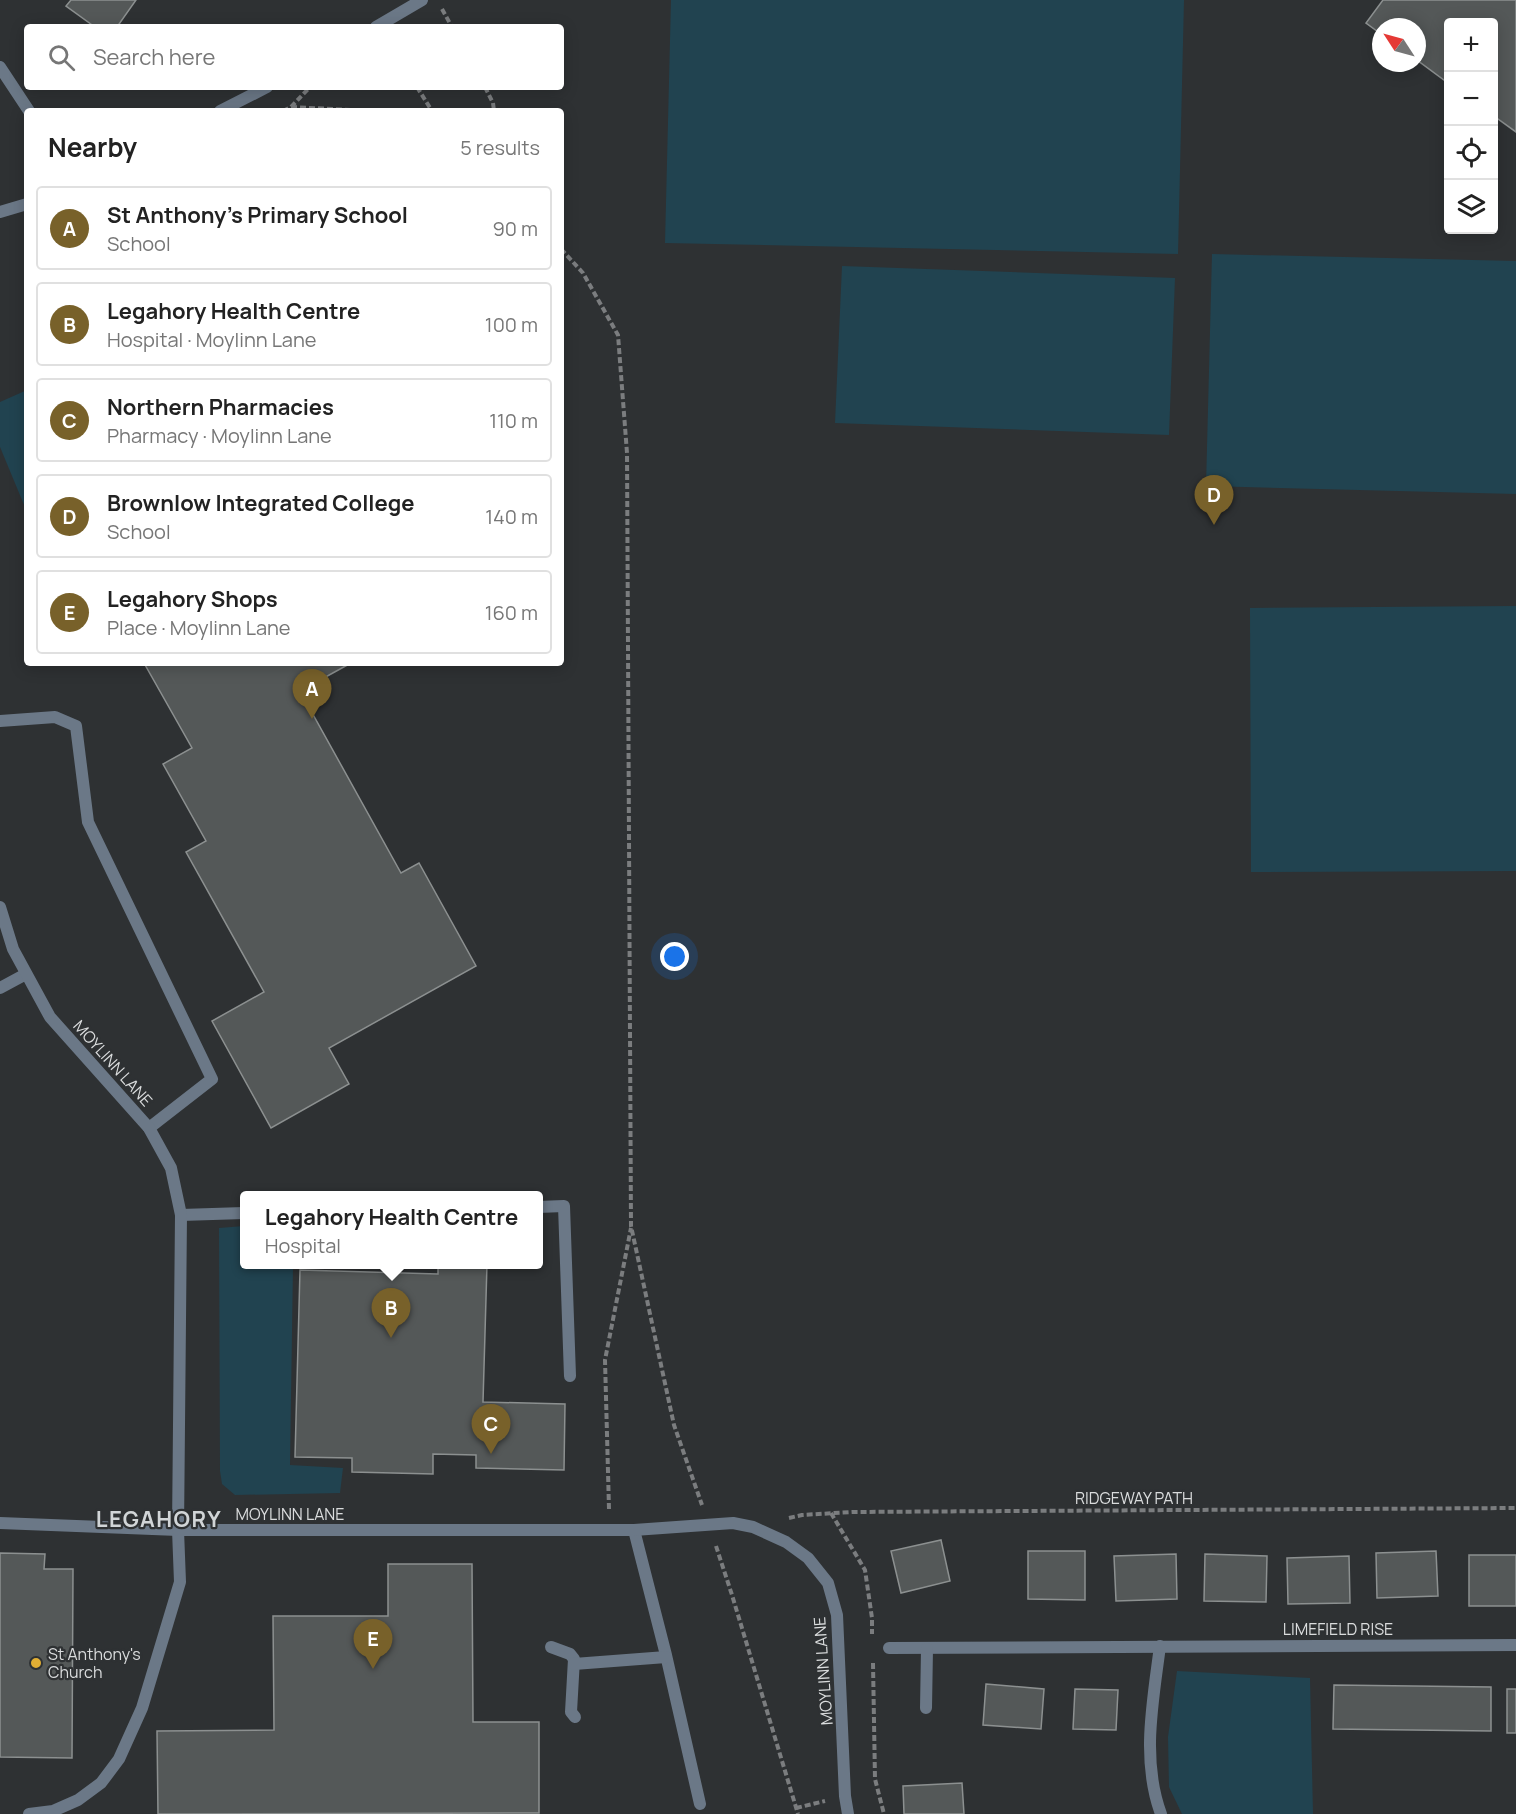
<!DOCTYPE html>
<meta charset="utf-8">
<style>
body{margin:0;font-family:Manrope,sans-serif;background:#f2f2f2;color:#222}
.controls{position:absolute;right:18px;top:18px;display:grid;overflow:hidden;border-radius:6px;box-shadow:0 3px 15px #0003}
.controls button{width:54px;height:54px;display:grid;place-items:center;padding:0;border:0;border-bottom:2px solid #e0e0e0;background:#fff;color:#222;font:30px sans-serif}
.compass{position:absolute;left:1372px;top:18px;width:54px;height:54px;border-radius:50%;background:#fff;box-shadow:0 3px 15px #0003;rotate:306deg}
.you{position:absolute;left:675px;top:957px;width:21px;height:21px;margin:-15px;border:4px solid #fff;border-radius:50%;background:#1a73e8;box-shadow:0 0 0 9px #1a73e833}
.badge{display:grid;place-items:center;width:39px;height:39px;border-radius:50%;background:#78612a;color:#fff;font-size:20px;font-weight:700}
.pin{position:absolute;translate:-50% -50px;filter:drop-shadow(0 2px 3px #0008)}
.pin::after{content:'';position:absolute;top:32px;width:21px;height:18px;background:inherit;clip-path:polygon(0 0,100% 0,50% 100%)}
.popup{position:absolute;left:240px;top:1191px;width:303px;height:78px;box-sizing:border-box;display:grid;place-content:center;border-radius:6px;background:#fff;filter:drop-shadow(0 2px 4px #0005);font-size:20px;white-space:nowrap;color:#767676}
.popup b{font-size:22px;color:#222}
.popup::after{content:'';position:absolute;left:50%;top:100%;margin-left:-12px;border:12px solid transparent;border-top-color:#fff}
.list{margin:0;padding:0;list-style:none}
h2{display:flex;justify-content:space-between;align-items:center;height:78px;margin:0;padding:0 24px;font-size:26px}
h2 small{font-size:20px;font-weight:400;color:#767676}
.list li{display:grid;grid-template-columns:39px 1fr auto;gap:18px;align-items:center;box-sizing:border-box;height:84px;margin:0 12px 12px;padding:0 12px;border:2px solid #e0e0e0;border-radius:6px}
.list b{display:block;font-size:22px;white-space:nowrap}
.list p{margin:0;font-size:20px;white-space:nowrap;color:#767676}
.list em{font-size:20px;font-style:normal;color:#767676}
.icon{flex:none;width:33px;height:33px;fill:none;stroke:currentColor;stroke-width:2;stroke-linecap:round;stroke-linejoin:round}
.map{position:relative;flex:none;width:1516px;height:1814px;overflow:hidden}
.search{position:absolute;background:#fff;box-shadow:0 3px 15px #0003;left:24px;top:24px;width:540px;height:66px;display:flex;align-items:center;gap:15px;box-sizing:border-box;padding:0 21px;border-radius:6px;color:#767676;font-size:22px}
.panel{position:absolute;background:#fff;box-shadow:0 3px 15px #0003;left:24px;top:108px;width:540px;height:558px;border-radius:6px}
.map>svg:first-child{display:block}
</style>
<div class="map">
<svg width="1516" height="1814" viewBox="0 0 1516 1814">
<rect width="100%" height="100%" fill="#2e3133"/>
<g fill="#214350">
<polygon points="671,0 1184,0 1178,254 665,243"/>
<polygon points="1212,254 1516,261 1516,494 1206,486"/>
<polygon points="842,266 1175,278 1169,435 835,423"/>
<polygon points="27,390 27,512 0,447 0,402"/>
<polygon points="1516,606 1516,871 1251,872 1250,608"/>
<polygon points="244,1226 244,1264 293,1265 290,1465 343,1468 340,1493 235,1495 222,1484 220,1471 219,1228"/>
<polygon points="1177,1671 1310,1678 1313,1814 1182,1814 1169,1787 1168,1737"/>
</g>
<g fill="#545858" stroke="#8c9090" stroke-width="1.5">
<polygon points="71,0 136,0 117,27 95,27 66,6"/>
<polygon points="1383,0 1516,0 1516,132 1494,116 1494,22 1448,22 1448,83 1417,60 1417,27 1381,27 1381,34 1366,23"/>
<polygon points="144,663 351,663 300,691 401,873 419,863 476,966 329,1048 349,1084 271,1128 212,1021 264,992 186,852 206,841 163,764 192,748"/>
<polygon points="438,1264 487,1264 483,1402 565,1404 564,1470 476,1468 476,1455 433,1454 433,1474 352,1472 352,1458 295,1457 300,1270 438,1274"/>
<polygon points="941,1540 950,1581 901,1593 891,1551"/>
<polygon points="1028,1551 1085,1551 1085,1600 1028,1599"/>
<polygon points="1436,1551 1438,1596 1377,1598 1376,1553"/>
<polygon points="0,1553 45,1554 44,1569 73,1569 72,1758 0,1757"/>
<polygon points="1176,1554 1177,1599 1116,1601 1114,1556"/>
<polygon points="1205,1554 1267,1556 1266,1602 1204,1601"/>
<rect x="1469" y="1555" width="47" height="51"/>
<polygon points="1349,1556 1350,1603 1288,1604 1287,1558"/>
<polygon points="388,1564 472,1564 473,1722 539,1722 539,1813 158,1814 157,1731 274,1730 273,1616 388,1616"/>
<polygon points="986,1684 1044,1689 1041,1729 983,1725"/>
<polygon points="1334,1685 1491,1687 1491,1731 1333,1729"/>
<polygon points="1075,1689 1118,1690 1116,1730 1073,1729"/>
<rect x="1507" y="1689" width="9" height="44"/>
<polygon points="962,1783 964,1814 904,1814 903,1786"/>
</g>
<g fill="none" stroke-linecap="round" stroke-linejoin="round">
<g stroke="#7b7d7f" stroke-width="4" stroke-dasharray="6 3" stroke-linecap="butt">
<polyline points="442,9 452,27"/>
<polyline points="417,87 432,111"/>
<polyline points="485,87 493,103 494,111"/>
<polyline points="291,107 373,111"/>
<polyline points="283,111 291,107 310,87"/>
<polyline points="561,249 583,273 618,335 627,453 631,1226 674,1425 702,1505"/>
<polyline points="609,1509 605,1360 631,1228"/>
<polyline points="831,1513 865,1570 872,1618 872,1634"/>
<polyline points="789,1518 802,1515 852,1512 1516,1508"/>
<polyline points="716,1546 732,1595 798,1814"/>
<polyline points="873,1663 875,1779 884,1814"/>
<polyline points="796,1808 825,1801"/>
</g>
<g stroke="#6b7887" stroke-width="12">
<polyline points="0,721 55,717 76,726 88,822 212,1079 149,1128"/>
<polyline points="0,988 26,974"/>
<polyline points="538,1207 564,1206 570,1376"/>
<polyline points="181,1215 244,1213"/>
<polyline points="0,1523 178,1530"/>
<polyline points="634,1530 666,1655 700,1804"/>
<polyline points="551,1647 570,1654 574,1659 571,1712 575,1717"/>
<polyline points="574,1664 666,1657"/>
</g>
<g stroke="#6b7887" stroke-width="12">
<polyline points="0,67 29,111"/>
<polyline points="0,907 13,949 50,1017 149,1128 171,1168 181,1215 178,1530 180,1582 142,1708 119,1759 101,1783 78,1800 53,1811 29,1814"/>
<polyline points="178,1530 634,1530 733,1523 753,1527 786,1542 808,1558 828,1583 837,1615 845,1796 848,1814"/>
<path d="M1160,1646C1153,1701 1141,1760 1161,1814"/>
<polyline points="889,1648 1516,1645"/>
<polyline points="926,1708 927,1649"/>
</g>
<g stroke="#6b7887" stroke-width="12">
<polyline points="376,27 422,0"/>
<polyline points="220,111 267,87"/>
<polyline points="0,212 27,204"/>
</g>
</g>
<circle fill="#e2af34" stroke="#2e3133" stroke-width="2" cx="36" cy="1663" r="6"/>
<g text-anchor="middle" stroke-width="4.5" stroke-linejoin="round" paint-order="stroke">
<g font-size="16" fill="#dadcdd" stroke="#2e3133">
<text transform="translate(113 1063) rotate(48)" y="6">MOYLINN LANE</text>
<text x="1134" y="1504">RIDGEWAY PATH</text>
<text x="290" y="1520">MOYLINN LANE</text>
<text x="1338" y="1635">LIMEFIELD RISE</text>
<text transform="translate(823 1671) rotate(-94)" y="6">MOYLINN LANE</text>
</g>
<g font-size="16" fill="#dadcdd" stroke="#2e3133" text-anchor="start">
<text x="48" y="1660">St Anthony's<tspan x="48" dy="18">Church</tspan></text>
</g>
<g font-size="22" font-weight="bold" letter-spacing="1.5" fill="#d1d5d7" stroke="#2e3133">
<text x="159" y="1527">LEGAHORY</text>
</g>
</g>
</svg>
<div class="controls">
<button>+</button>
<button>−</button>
<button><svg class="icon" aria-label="locate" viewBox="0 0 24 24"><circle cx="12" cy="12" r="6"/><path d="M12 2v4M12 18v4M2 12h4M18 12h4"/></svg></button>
<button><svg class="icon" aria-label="layers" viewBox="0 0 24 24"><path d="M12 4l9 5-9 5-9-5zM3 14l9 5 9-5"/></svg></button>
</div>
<svg class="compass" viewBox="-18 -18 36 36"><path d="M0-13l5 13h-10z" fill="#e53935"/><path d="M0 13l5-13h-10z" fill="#767676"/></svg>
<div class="you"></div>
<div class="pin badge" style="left:312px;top:719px">A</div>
<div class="pin badge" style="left:391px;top:1338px">B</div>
<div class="popup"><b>Legahory Health Centre</b>Hospital</div>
<div class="pin badge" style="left:491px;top:1454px">C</div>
<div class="pin badge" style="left:1214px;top:525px">D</div>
<div class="pin badge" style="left:373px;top:1669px">E</div>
<div class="search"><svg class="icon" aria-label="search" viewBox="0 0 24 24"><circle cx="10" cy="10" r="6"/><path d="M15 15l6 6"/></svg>Search here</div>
<section class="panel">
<h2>Nearby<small>5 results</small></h2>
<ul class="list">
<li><span class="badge">A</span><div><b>St Anthony's Primary School</b><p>School</p></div><em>90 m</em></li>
<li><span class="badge">B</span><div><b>Legahory Health Centre</b><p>Hospital · Moylinn Lane</p></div><em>100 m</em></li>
<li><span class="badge">C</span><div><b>Northern Pharmacies</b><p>Pharmacy · Moylinn Lane</p></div><em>110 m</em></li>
<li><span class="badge">D</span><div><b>Brownlow Integrated College</b><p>School</p></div><em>140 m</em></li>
<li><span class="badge">E</span><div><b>Legahory Shops</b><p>Place · Moylinn Lane</p></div><em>160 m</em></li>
</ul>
</section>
</div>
